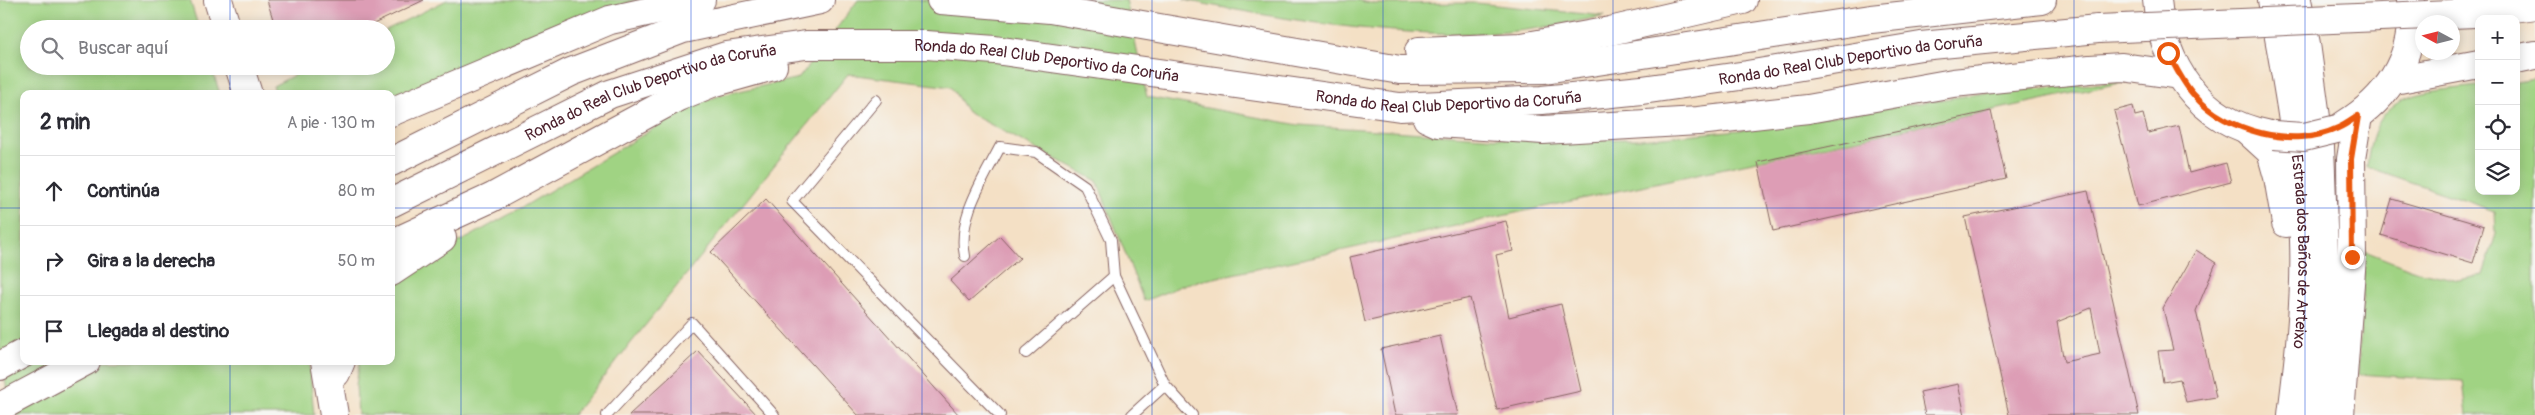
<!DOCTYPE html>
<html lang="es">
<meta charset="utf-8">
<style>
body{margin:0;font-family:Pangolin,sans-serif;background:#f7f7f7;color:#2b2b33}
.controls{position:absolute;right:15px;top:15px;display:grid;overflow:hidden;border-radius:10px;box-shadow:0 2px 12px #0003}
.controls button{width:45px;height:45px;display:grid;place-items:center;padding:0;border:0;border-bottom:1px solid #e1e1e2;background:#fff;color:#2b2b33;font:25px sans-serif}
.compass{position:absolute;left:2415px;top:15px;width:45px;height:45px;border-radius:50%;background:#fff;box-shadow:0 2px 12px #0003;rotate:277deg}
.stop{position:absolute;width:15px;height:15px;margin:-11px;border:4px solid #ea580c;border-radius:50%;background:#fff}
.stop.end{background:#ea580c;border-color:#fff;box-shadow:0 1px 5px #0008}
.list{margin:0;padding:0;list-style:none}
h2{display:flex;justify-content:space-between;align-items:center;height:65px;margin:0;padding:0 20px;font-size:21px}
h2 small{font-size:16px;font-weight:400;color:#7c7c81}
.list li{display:grid;grid-template-columns:32px 1fr auto;gap:15px;align-items:center;box-sizing:border-box;height:70px;padding:0 20px;border-top:1px solid #e1e1e2}
.list b{display:block;font-size:19px;white-space:nowrap}
.list em{font-size:16px;font-style:normal;color:#7c7c81}
.icon{flex:none;width:28px;height:28px;fill:none;stroke:currentColor;stroke-width:2;stroke-linecap:round;stroke-linejoin:round}
.map{position:relative;flex:none;width:2535px;height:415px;overflow:hidden}
.search{position:absolute;background:#fff;box-shadow:0 2px 12px #0003;left:20px;top:20px;width:375px;height:55px;display:flex;align-items:center;gap:12px;box-sizing:border-box;padding:0 18px;border-radius:28px;color:#7c7c81;font-size:19px}
.panel{position:absolute;background:#fff;box-shadow:0 2px 12px #0003;left:20px;top:90px;width:375px;height:275px;border-radius:10px}
.map>svg:first-child{display:block}
</style>
<div class="map">
<svg width="2535" height="415" viewBox="0 0 2535 415">
<rect width="100%" height="100%" fill="#f6f6f2"/>
<filter id="ink" filterUnits="userSpaceOnUse"><feTurbulence type="fractalNoise" baseFrequency=".02" numOctaves="2"/><feDisplacementMap in="SourceGraphic" scale="10" xChannelSelector="R" yChannelSelector="G"/><feConvolveMatrix kernelMatrix="1 2 1 2 8 2 1 2 1" color-interpolation-filters="sRGB"/></filter>
<filter id="wash" filterUnits="userSpaceOnUse"><feTurbulence type="fractalNoise" baseFrequency=".0096" numOctaves="4" result="noise"/><feDisplacementMap in="SourceGraphic" scale="20" xChannelSelector="R" yChannelSelector="G"/><feGaussianBlur stdDeviation="1.12" result="paint"/><feColorMatrix in="noise" values="0 0 0 0 0 0 0 0 0 0 0 0 0 0 0 0 0 1.4 0 .05"/><feComposite in="paint" operator="in"/></filter>
<g filter="url(#wash)">
<rect width="100%" height="100%" fill="#f4e0c5"/>
<g fill="#a0d383" stroke="#757957">
<polygon points="0,0 190,0 199,29 29,29 29,66 211,66 220,94 24,94 24,361 309,361 314,415 13,415 0,359"/>
<path d="M447,0H638C552,25 473,64 391,98V94H277L273,86L312,66H386V30Z"/>
<polygon points="858,0 1126,0 1147,97 1299,125 1531,140 1641,139 1740,130 1984,93 2129,81 1186,284 1144,301 1097,181 967,112 951,87 848,74 573,415 358,415 356,385 360,361 391,361 391,285 416,262 469,237 528,204 686,109 721,95 799,78"/>
<path d="M1184,0H1355L1376,4L1476,3L1605,16C1568,23 1531,31 1493,33C1389,37 1285,20 1184,0Z"/>
<path d="M2535,79V415H2467L2463,381L2358,374L2365,251L2415,271L2459,280L2483,275L2496,234L2495,211L2367,167C2374,91 2415,93 2479,86V191H2516V82Z"/>
</g>
<g id="blocks">
<g fill="#dd9db5" fill-rule="evenodd">
<polygon points="267,0 424,0 363,29 276,29"/>
<polygon points="2133,106 2135,116 2143,114 2148,133 2179,126 2189,173 2226,163 2231,182 2138,206 2114,111"/>
<polygon points="1991,111 2006,179 1773,231 1758,162"/>
<path d="M2088,191L2139,415H2009L1965,217ZM2091,308L2100,354L2064,362L2057,322Z"/>
<polygon points="766,199 959,415 858,415 711,252"/>
<polygon points="2392,199 2484,226 2473,263 2381,235"/>
<polygon points="1506,221 1513,251 1496,255 1509,317 1561,304 1581,391 1497,410 1470,298 1365,322 1350,257"/>
<polygon points="1000,236 1020,258 969,302 950,281"/>
<polygon points="2196,250 2216,263 2196,311 2216,397 2186,402 2180,379 2163,382 2158,351 2173,350 2163,308"/>
<polygon points="1440,336 1458,415 1395,415 1381,349"/>
<polygon points="698,351 757,415 629,415"/>
<polygon points="1958,384 1965,415 1925,415 1920,392"/>
</g>
</g>
</g>
<g filter="url(#ink)">
<use href="#blocks" fill-opacity="0" stroke="#866361" stroke-width="1"/>
<g fill="none" stroke-linecap="round" stroke-linejoin="round">
<defs>
<g id="lane">
<polyline points="876,100 792,201 1000,415"/>
<path d="M965,256C957,218 983,180 1000,147L1036,152L1085,186L1111,240L1114,276L1165,385L1192,415"/>
<polyline points="1026,353 1114,276"/>
<polyline points="607,415 692,323 774,415"/>
<polyline points="1132,415 1165,385"/>
</g>
<g id="secondary">
<polyline points="218,0 227,29"/>
<polyline points="239,66 248,94"/>
<polyline points="325,361 334,415"/>
</g>
<g id="primary">
<path d="M2157,0C2163,66 2199,121 2266,134"/>
<path id="s1" d="M2272,0C2287,79 2302,161 2304,241C2306,298 2299,358 2292,415"/>
<polyline points="2297,0 2306,44 2320,147 2325,281 2317,415"/>
<path d="M2344,125C2390,97 2416,55 2411,0"/>
<polyline points="2248,131 2271,152 2278,177 2286,223"/>
<polyline points="2340,415 2352,257 2351,159 2358,116"/>
</g>
<g id="highway">
<polyline points="941,0 1050,9 1400,70 1545,69 1871,19 2042,0"/>
<polyline points="2475,13 2535,5"/>
<polyline points="1419,51 1522,47 1610,31 1743,0"/>
<polyline points="2516,59 2535,55"/>
<polyline points="2394,80 2479,64"/>
<polyline points="391,112 610,20 701,0"/>
<polyline points="1427,118 1438,123 1543,130 1698,121 1808,109 1953,83 2090,69 2122,67 2180,75"/>
<polyline points="391,162 571,72 683,29 820,0"/>
<path id="s2" d="M391,203L610,94L726,56L806,45H926L995,50L1400,107L1542,100L1642,90L1747,75L1921,46L2098,29"/>
<polyline points="391,244 491,198 678,97 712,83 773,66"/>
<polyline points="391,272 442,238"/>
<polyline points="0,366 24,353"/>
<polyline points="336,373 341,361"/>
<polyline points="0,407 86,361"/>
</g>
</defs>
<use href="#lane" stroke="#866361" stroke-width="12"/>
<use href="#secondary" stroke="#866361" stroke-width="30"/>
<use href="#primary" stroke="#866361" stroke-width="30"/>
<use href="#highway" stroke="#866361" stroke-width="30"/>
<use href="#lane" stroke="#fff" stroke-width="10"/>
<use href="#secondary" stroke="#fff" stroke-width="28"/>
<use href="#primary" stroke="#fff" stroke-width="28"/>
<use href="#highway" stroke="#fff" stroke-width="28"/>
<defs>
<polyline id="primary-bridge" points="2273,135 2304,137 2337,129"/>
<polyline id="highway-bridge" points="2098,29 2475,13"/>
</defs>
<use href="#primary-bridge" stroke="#866361" stroke-width="30" stroke-linecap="butt"/>
<use href="#highway-bridge" stroke="#866361" stroke-width="30" stroke-linecap="butt"/>
<use href="#primary-bridge" stroke="#fff" stroke-width="28"/>
<use href="#highway-bridge" stroke="#fff" stroke-width="28"/>
</g>
</g>
<g fill="none" stroke-linecap="round" stroke-linejoin="round" filter="url(#ink)">
<path stroke="#ea580c" stroke-width="6" d="M2168,53C2176,68 2183,83 2194,95C2225,132 2295,149 2338,128C2345,125 2352,120 2358,116L2351,159L2352,257"/>
</g>
<path fill="none" stroke="#1d4ed8" stroke-width="1" stroke-opacity="0.55" d="M230,0V29M461,0V415M691,0V415M922,0V415M1152,0V415M1383,0V415M1613,0V415M1844,0V415M2074,0V415M2305,0V415M230,66V94M0,208H24M391,208H2535M230,361V415"/>
<g text-anchor="middle" stroke-width="4" stroke-linejoin="round" paint-order="stroke">
<g font-size="16" fill="#4a1f2b" stroke="#f6f6f2">
<text dy="6" stroke="none"><textPath href="#s2" startOffset="689">Ronda do Real Club Deportivo da Coruña</textPath></text>
<text dy="6" stroke="none"><textPath href="#s2" startOffset="1499">Ronda do Real Club Deportivo da Coruña</textPath></text>
<text dy="6" stroke="none"><textPath href="#s2" startOffset="284">Ronda do Real Club Deportivo da Coruña</textPath></text>
<text dy="6" stroke="none"><textPath href="#s2" startOffset="1094">Ronda do Real Club Deportivo da Coruña</textPath></text>
<text dy="6" stroke="none"><textPath href="#s1" startOffset="254">Estrada dos Baños de Arteixo</textPath></text>
</g>
</g>
</svg>
<div class="controls">
<button>+</button>
<button>−</button>
<button><svg class="icon" aria-label="locate" viewBox="0 0 24 24"><circle cx="12" cy="12" r="6"/><path d="M12 2v4M12 18v4M2 12h4M18 12h4"/></svg></button>
<button><svg class="icon" aria-label="layers" viewBox="0 0 24 24"><path d="M12 4l9 5-9 5-9-5zM3 14l9 5 9-5"/></svg></button>
</div>
<svg class="compass" viewBox="-18 -18 36 36"><path d="M0-13l5 13h-10z" fill="#e53935"/><path d="M0 13l5-13h-10z" fill="#7c7c81"/></svg>
<div class="stop" style="left:2168px;top:53px"></div>
<div class="stop end" style="left:2352px;top:257px"></div>
<div class="search"><svg class="icon" aria-label="search" viewBox="0 0 24 24"><circle cx="10" cy="10" r="6"/><path d="M15 15l6 6"/></svg>Buscar aquí</div>
<section class="panel">
<h2>2 min<small>A pie · 130 m</small></h2>
<ul class="list">
<li><svg class="icon" aria-label="ahead" viewBox="0 0 24 24"><path d="M12 20V5M6 11l6-6 6 6"/></svg><div><b>Continúa</b></div><em>80 m</em></li>
<li><svg class="icon" aria-label="right" viewBox="0 0 24 24"><path d="M7 20v-9h11M14 6l5 5-5 5"/></svg><div><b>Gira a la derecha</b></div><em>50 m</em></li>
<li><svg class="icon" aria-label="arrive" viewBox="0 0 24 24"><path d="M6 21V4h12l-3 4 3 4H6"/></svg><div><b>Llegada al destino</b></div></li>
</ul>
</section>
</div>
